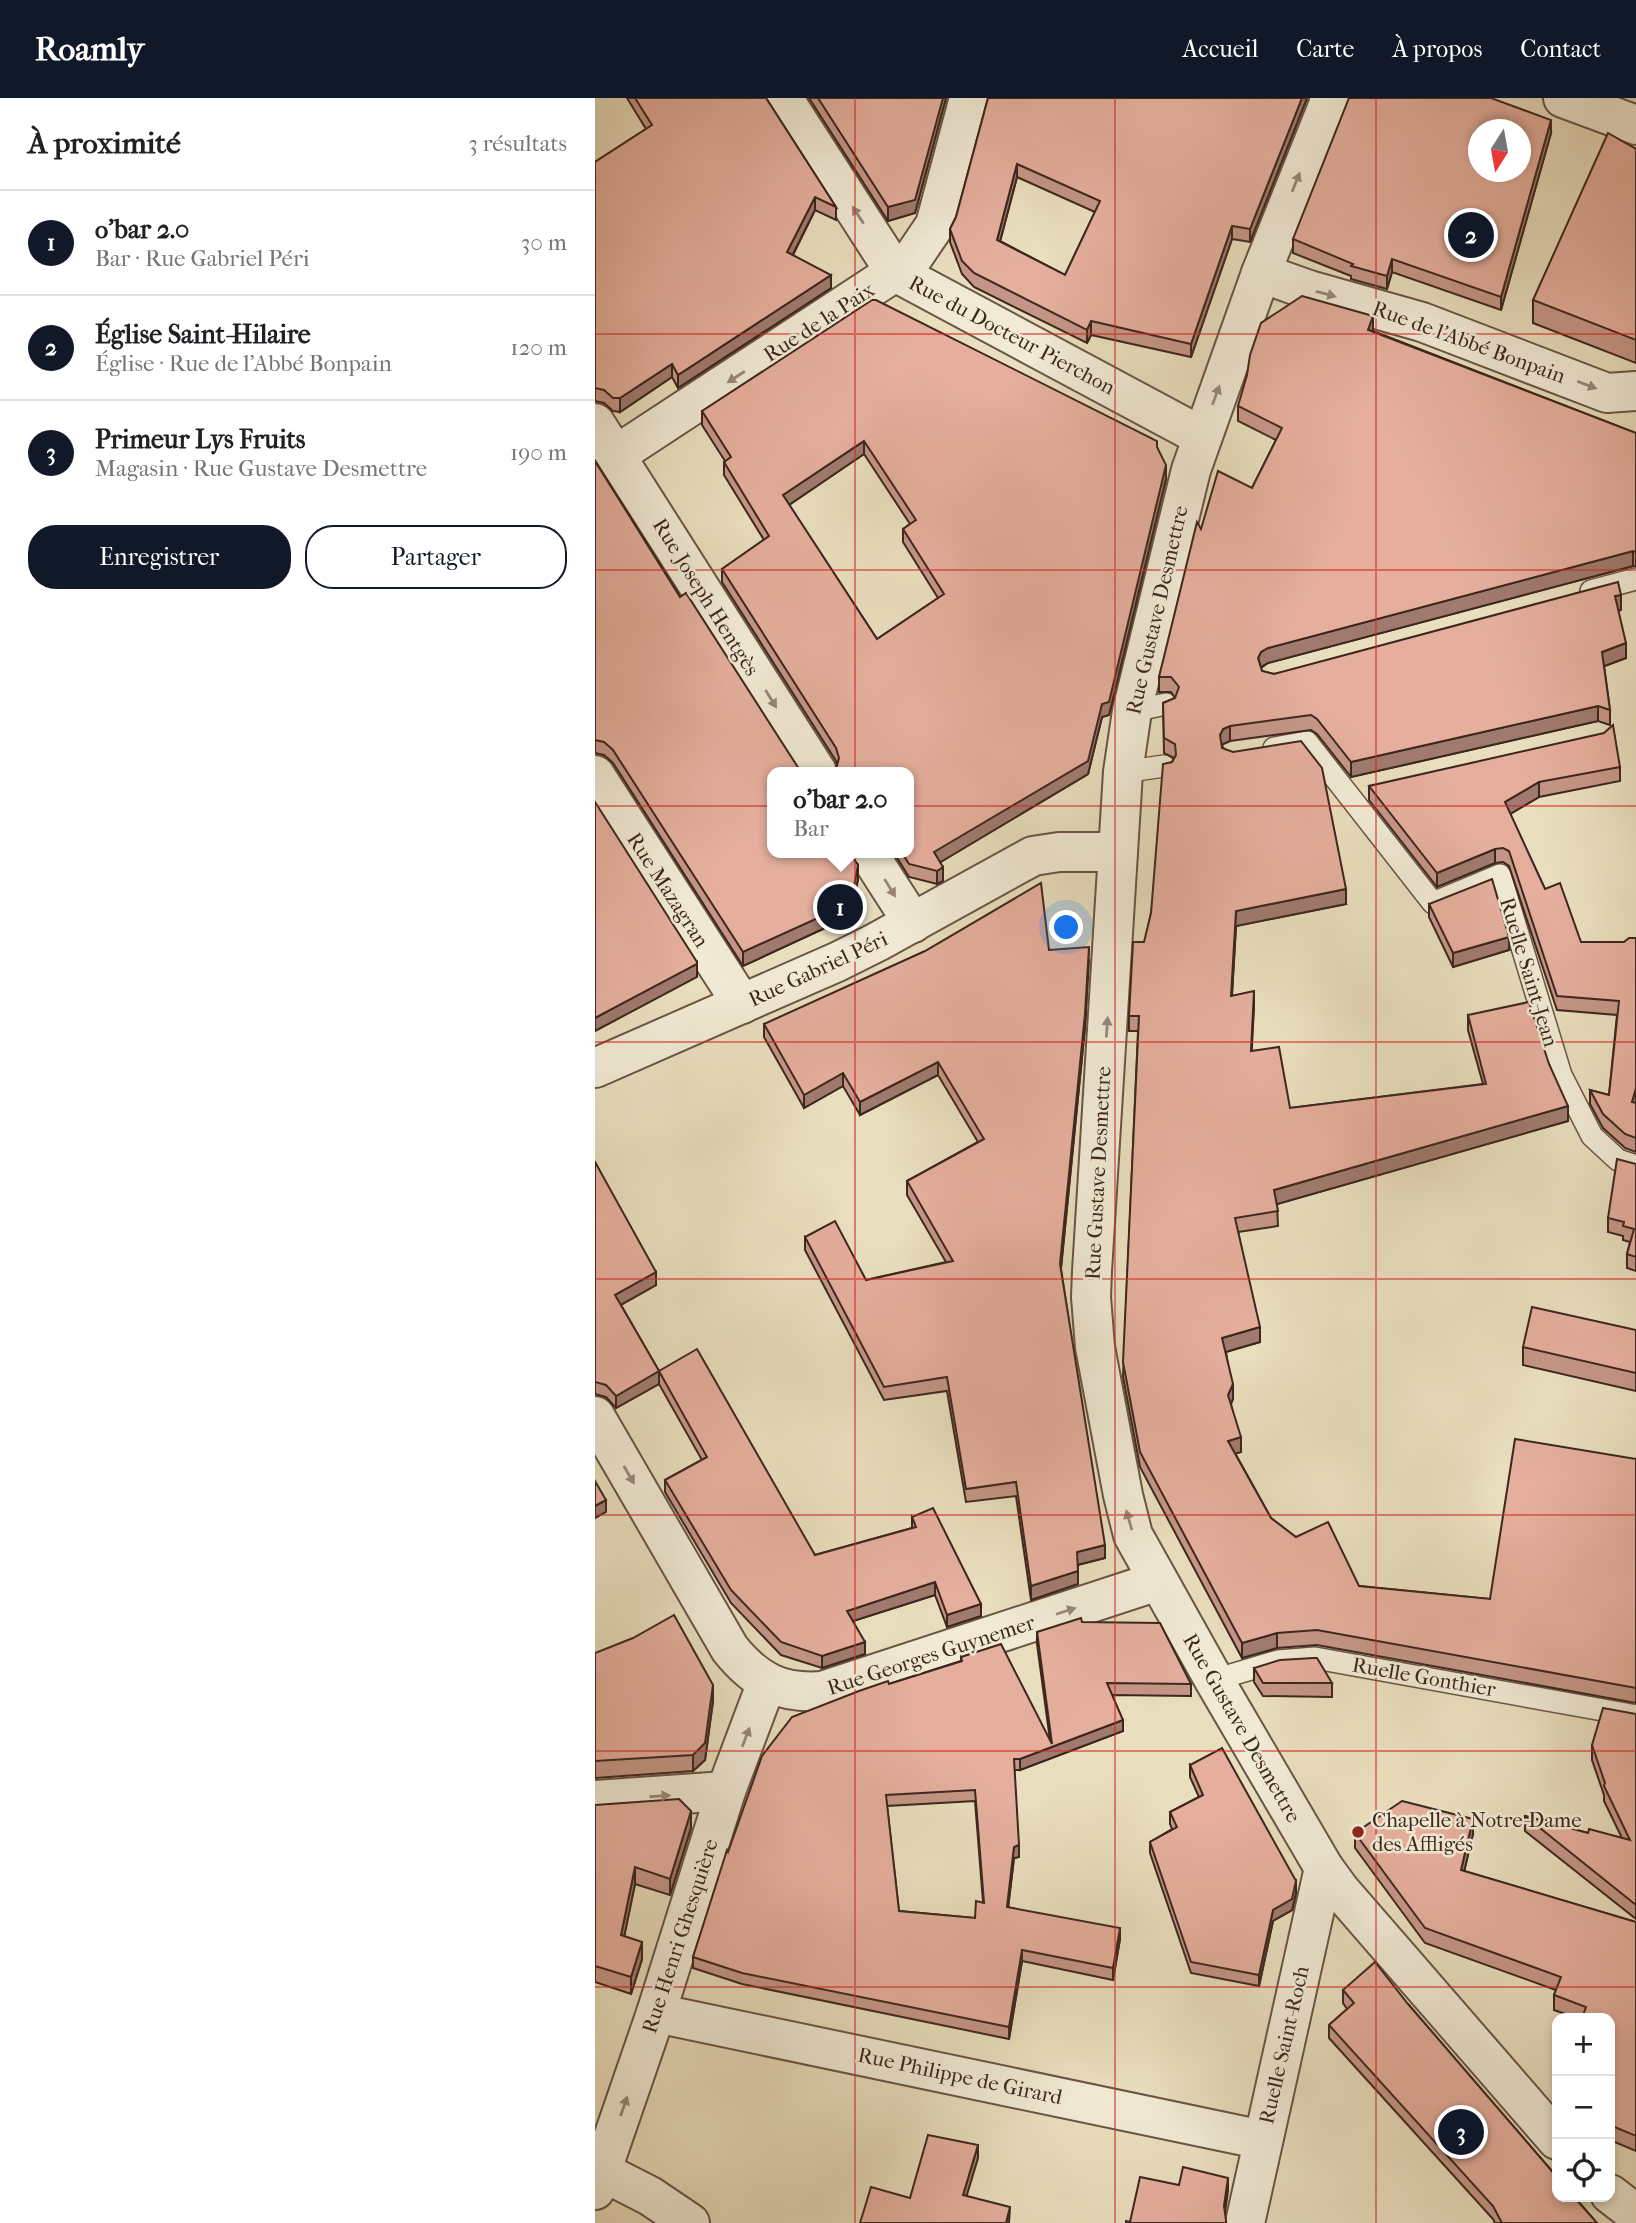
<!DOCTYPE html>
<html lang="fr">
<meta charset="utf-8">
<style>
body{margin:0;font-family:"IM FELL French Canon",serif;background:#f6f6f6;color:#202124}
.controls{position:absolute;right:21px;bottom:21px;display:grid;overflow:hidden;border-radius:14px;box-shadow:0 4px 10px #0003}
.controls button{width:63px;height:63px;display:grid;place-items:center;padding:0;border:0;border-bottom:2px solid #e0e0e0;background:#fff;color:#202124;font:35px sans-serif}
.compass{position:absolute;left:873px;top:21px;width:63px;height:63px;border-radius:50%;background:#fff;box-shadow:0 4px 10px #0003;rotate:191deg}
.you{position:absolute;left:472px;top:830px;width:24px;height:24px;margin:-18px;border:5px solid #fff;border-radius:50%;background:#1a73e8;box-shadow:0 0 0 10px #1a73e833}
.badge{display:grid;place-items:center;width:46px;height:46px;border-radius:50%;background:#111827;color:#fff;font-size:23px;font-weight:700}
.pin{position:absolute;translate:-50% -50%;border:4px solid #fff;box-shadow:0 2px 7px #0006}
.popup{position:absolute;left:172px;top:669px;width:147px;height:91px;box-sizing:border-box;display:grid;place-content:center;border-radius:14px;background:#fff;filter:drop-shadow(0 2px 5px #0005);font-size:23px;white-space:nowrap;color:#757577}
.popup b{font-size:26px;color:#202124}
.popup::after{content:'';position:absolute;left:50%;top:100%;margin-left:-14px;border:14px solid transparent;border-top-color:#fff}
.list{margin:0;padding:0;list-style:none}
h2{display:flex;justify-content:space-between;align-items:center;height:91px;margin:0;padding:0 28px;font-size:30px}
h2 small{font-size:23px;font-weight:400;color:#757577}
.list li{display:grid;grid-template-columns:46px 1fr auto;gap:21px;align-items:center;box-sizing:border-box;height:105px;padding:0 28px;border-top:2px solid #e0e0e0}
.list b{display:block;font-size:26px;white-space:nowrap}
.list p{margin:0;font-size:23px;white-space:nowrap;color:#757577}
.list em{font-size:23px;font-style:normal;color:#757577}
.actions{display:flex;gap:14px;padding:21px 28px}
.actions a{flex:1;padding:16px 0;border:2px solid #111827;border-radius:28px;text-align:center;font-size:24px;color:#111827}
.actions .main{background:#111827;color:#fff}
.icon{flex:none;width:38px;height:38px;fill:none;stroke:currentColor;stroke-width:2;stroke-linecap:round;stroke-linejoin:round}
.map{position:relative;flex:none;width:1041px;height:2125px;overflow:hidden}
header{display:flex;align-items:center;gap:42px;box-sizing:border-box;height:98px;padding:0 35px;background:#111827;color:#fff}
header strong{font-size:33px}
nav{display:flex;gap:38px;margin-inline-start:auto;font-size:24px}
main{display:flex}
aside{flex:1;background:#fff}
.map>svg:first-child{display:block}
</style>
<header>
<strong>Roamly</strong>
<nav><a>Accueil</a><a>Carte</a><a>À propos</a><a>Contact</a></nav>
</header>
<main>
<aside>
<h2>À proximité<small>3 résultats</small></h2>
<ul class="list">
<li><span class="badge">1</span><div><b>o'bar 2.0</b><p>Bar · Rue Gabriel Péri</p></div><em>30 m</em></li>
<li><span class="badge">2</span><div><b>Église Saint-Hilaire</b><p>Église · Rue de l'Abbé Bonpain</p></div><em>120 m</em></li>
<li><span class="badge">3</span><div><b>Primeur Lys Fruits</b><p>Magasin · Rue Gustave Desmettre</p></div><em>190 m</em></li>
</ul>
<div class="actions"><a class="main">Enregistrer</a><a>Partager</a></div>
</aside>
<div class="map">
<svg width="1041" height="2125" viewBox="0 0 1041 2125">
<rect width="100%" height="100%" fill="#e9debe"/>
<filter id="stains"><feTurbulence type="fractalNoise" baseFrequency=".00286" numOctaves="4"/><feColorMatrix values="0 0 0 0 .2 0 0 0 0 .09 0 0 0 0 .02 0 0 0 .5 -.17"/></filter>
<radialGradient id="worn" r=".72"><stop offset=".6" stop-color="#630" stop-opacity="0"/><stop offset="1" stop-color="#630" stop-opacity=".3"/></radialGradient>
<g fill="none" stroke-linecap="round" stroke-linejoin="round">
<defs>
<g id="service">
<polyline points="996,493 1041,481"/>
<polyline points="537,613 571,606"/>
<polyline points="679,650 712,644 838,805 905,777 966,977 997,1038 1023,1062 1041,1068"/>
<polyline points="528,674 569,668"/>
<polyline points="619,1582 683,1563 720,1560 1041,1618"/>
</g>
<g id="minor">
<polyline points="188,0 300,174 606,338"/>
<polyline points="968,0 1041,27"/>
<polyline points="666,175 714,192 827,224 1012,295 1041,293"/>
<polyline points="0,325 222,674"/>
<polyline points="21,357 300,174 319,158 340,127 374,0"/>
<polyline points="0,677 147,906"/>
<polyline points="273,755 318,825"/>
<path d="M0,1318L135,1551C161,1583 185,1596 227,1593L563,1483"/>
<polyline points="0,1702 131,1693"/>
<polyline points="61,1915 668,2042"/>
<polyline points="0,2070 55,2098 95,2125"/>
<polyline points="0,2092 61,1915 131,1693 172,1584"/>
<polyline points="650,2125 729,1770"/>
</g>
<g id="tertiary">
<polyline points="736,0 666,175 596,372 537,613 528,674 497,1173 496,1199 500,1249 528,1397 538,1437 619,1582 729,1770 745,1792 962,2042"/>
<polyline points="0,970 242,864 282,844 438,758 464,754 523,754"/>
<polyline points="1015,2096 1041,2116"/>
</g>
</defs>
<use href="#service" stroke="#685545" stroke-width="24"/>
<use href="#minor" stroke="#685545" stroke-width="42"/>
<use href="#tertiary" stroke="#685545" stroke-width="42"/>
<use href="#service" stroke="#f1ead5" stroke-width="21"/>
<use href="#minor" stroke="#f1ead5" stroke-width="38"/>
<use href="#tertiary" stroke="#f1ead5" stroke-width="38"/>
</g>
<g fill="#c59687" stroke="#3d271d" stroke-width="2" fill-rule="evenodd">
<polygon points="32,0 171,0 241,109 241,122 220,112 198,157 236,190 83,290 77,279 25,314 18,313 9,305 0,303 0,64 51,31"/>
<polygon points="214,0 351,0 320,115 293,123"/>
<path d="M393,0H712L655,144L637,141L596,259L496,237L492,245L379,189L367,176L355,144V131L361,119ZM422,79L500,114L470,177L405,143Z"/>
<polygon points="956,35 906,212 797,174 792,191 756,181 756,178 698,155 698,141"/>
<polygon points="1041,51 1041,265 938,225 938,202"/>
<polygon points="778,233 1041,335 1041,468 1038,468 673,565 666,570 667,573 679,576 1026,512 1023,512 1031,560 1009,568 1015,612 1015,627 1003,623 756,679 722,636 716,632 635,643 628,646 627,648 751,806 641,828 637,897 659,908 656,953 695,1010 888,986 873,932 873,917 954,966 973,1023 682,1106 683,1128 643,1134 665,1244 631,1254 638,1301 636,1306 646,1354 640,1355 676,1420 764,1488 895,1501 1041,1361 1041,1605 722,1547 682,1550 647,1560 545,1369 528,1279 543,933 534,933 534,918 556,815 577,664 579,660 569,655 568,605 580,600 576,594 564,594 564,579 606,431 657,390 681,342 643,323 643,308"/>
<path d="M107,313L562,349L571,381L514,617L507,619L493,676L345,764L348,783L342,786L314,779L299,755H313L241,671L242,667L241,663L127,484V471L169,442L129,377V364L130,363L107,327ZM269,356L315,426L308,431V444L343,500L282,541L194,407Z"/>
<polygon points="0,363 263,781 256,818 148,868 18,665 9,657 0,655"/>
<polygon points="1025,669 1025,683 944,699 915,716 950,791 986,844 1029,844 1041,840 1041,1054 1030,1050 1008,1030 995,1006 995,992 1014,997 1022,917 962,912 914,768 908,764 900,765 842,789 774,702 774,688"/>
<polygon points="834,806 914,852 858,869 834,819"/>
<polygon points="454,852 494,862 490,929 466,1171 510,1460 483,1467 483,1486 436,1502 421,1398 371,1404 352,1293 289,1302 210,1152 210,1139 271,1182 351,1164 312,1097 312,1083 383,1044 343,977 265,1017 248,988 209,1010 169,939 169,926"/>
<polygon points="0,1064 61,1187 26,1207 64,1273 220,1457 317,1430 317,1419 386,1518 352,1529 340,1497 258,1523 270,1556 227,1570 186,1557 136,1505 70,1394 70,1382 107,1362 64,1286 21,1310 11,1299 0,1296"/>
<polygon points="1041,1066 1041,1173 1032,1170 1032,1156 1035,1144 1028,1142 1028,1138 1013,1134 1013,1120"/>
<polygon points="1041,1232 1041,1293 928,1267 928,1249"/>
<path d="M487,1524L596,1586V1598L517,1597L528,1633L425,1672H419L424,1759L419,1760L413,1809L525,1841L518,1882L427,1863L414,1941L147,1886L98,1870V1859L133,1754L294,1586L366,1563V1559L455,1642L442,1546V1534ZM380,1703L388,1804L380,1820L304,1813L292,1708Z"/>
<polygon points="0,1555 118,1603 110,1662 98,1673 0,1680"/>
<polygon points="659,1570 737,1585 737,1599 668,1598 659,1584"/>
<polygon points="1039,1616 1041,1616 1041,1821 930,1733 930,1718 993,1735 1027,1740 1009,1703 1009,1697 997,1662 997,1647"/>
<polygon points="595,1667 701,1795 697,1812 678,1823 664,1888 596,1875 555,1755 555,1744 577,1731 575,1726 575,1714 604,1699 595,1679"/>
<polygon points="0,1707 96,1730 75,1797 40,1786 29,1838 47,1861 36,1896 0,1884"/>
<polygon points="760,1735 878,1736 869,1773 1041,1824 1041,2053 1015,2042 1015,1920 982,1920 959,1912 959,1897 961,1892 830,1845 760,1750"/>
<polygon points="748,1892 813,1906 1002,2125 900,2125 898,2121 734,1940 734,1927 752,1911 748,1905"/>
</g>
<g fill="#a07a6e" stroke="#3d271d" stroke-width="2">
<polygon points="348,0 351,0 320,115 293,123 293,109"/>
<polygon points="707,0 712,0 655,144 655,131"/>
<polygon points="956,22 956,35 906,212 906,199"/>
<polygon points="422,66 422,79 402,155 402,142"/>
<polygon points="220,99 220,112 192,168 192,154"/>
<polygon points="637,128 637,141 596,259 596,246"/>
<polygon points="797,161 797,174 792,191 792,178"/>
<polygon points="236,177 236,190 83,290 83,277"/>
<polygon points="778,218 778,233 773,232"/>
<polygon points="496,223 496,237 492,245 492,232"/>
<polygon points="77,266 77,279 25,314 25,300"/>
<polygon points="269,343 269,356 188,411 188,397"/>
<polygon points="571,367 571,381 514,617 507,619 493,676 339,768 339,754 507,606"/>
<polygon points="1038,453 1038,468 673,565 666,569 663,560 666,554 673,550"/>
<polygon points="1026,497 1026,512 1020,513 1020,498"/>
<polygon points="1031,545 1031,560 1007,569 1007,554"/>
<polygon points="1003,608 1003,623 756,679 756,664"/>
<polygon points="635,628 635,643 628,646 625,652 625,637 628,631"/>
<polygon points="944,684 944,699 910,719 910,704"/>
<polygon points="900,751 900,765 842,789 842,775"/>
<polygon points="263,767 263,781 256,818 148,868 148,854"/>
<polygon points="348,769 348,783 342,786 342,773"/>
<polygon points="751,791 751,806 641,828 636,912 641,813"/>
<polygon points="914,839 914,852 858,869 858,855"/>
<polygon points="494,849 490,929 465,1179 465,1166"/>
<polygon points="102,864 102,879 0,933 0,920"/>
<polygon points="659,893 659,908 656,968 656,953"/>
<polygon points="343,964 343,977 265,1017 265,1004"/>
<polygon points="248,975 248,988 209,1010 209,997"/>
<polygon points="1041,990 1041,1004 1037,1018 1037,1004"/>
<polygon points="973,1008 973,1023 679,1107 679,1092"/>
<polygon points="61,1174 61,1187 20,1210 20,1197"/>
<polygon points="665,1229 665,1244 627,1255 627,1240"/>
<polygon points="64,1273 64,1286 21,1310 21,1298"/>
<polygon points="638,1286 638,1301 633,1312 633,1297"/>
<polygon points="646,1339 646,1354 633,1358 633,1343"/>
<polygon points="11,1402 11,1414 0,1420 0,1408"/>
<polygon points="510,1447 510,1460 482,1467 482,1454"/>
<polygon points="483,1473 483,1486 436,1502 436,1488"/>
<polygon points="340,1484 340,1497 252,1525 252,1513"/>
<polygon points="386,1506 386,1518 352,1529 352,1517"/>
<polygon points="682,1535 682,1550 647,1560 647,1545"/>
<polygon points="270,1544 270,1556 227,1570 227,1558"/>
<polygon points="118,1587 118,1603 110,1662 98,1673 98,1657"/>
<polygon points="528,1622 528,1633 425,1672 425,1661"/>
<polygon points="96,1713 96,1730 75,1797 75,1781"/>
<polygon points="878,1721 878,1736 866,1787 866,1772"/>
<polygon points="424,1747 424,1759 419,1760 412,1820 412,1809 419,1749"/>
<polygon points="40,1769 40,1786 26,1854 26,1837"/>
<polygon points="701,1783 701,1795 697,1812 678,1823 664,1888 664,1877 678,1812"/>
<polygon points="525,1830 525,1841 518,1882 518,1870"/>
<polygon points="47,1844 47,1861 36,1896 36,1879"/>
<polygon points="427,1852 427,1863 414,1941 414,1929"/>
<polygon points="383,2047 383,2060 368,2110 368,2097"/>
<polygon points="633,2080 633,2093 629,2121 629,2108"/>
<polygon points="415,2109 414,2125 411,2125"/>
</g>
<g fill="#e5ae9d" stroke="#3d271d" stroke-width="2" fill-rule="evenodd">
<polygon points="40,0 171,0 241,109 220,99 192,154 236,177 83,277 77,266 25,300 18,300 9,292 0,290 0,64 57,27"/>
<polygon points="223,0 348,0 320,102 293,109"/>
<path d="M393,0H707L655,131L637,128L596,246L496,223L492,232L379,175L367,163L355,131L361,119ZM422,66L505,103L470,177L402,142Z"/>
<path d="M754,0H896L956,22L906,199L797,161L792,178L756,168L758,166L698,141ZM884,32H926V74H884Z"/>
<polygon points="1013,35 1041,51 1041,242 938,202"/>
<polygon points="707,198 778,218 773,232 1041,335 1041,454 1038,453 673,550 666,554 663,560 667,573 679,576 1023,484 1026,497 1020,498 1031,545 1007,554 1015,612 1003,608 756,664 722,621 716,617 635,628 628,631 625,637 627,650 638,654 706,643 727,670 751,791 641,813 636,898 659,893 656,953 684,949 695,1010 891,986 873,917 934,904 954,966 973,1008 679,1092 683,1113 640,1120 665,1229 627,1240 638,1286 633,1297 646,1339 633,1343 676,1420 701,1439 733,1424 764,1488 895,1501 920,1341 1041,1361 1041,1590 722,1532 682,1535 647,1545 545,1354 528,1264 544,918 534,918 538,844 549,844 556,815 568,666 577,664 581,657 580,646 569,640 568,605 580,600 584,589 576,579 564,579 602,424 606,431 623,373 657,390 687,330 643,308 652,277 655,257 666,225"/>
<path d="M277,202H281L562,343V349L571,367L514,604L507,606L493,663L339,754L348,769L342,773L314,766L307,755H313V674H238L241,671L244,660L241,650L127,471L174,438L129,364L136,359L107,313ZM269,343L321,422L308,431L349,496L282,541L188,397Z"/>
<polygon points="0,363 85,499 91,495 206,674 177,674 177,755 255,755 263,767 256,805 148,854 18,652 9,644 0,642"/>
<polygon points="1018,627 1025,669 944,684 910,704 950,791 965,785 986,844 1029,844 1034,840 1041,840 1041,990 1037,1004 1041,1005 1041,1040 1030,1036 1008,1016 995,992 1014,997 1024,903 962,898 914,753 908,750 900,751 842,775 774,688 1009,635"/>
<polygon points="0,704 102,864 102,866 0,920"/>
<polygon points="897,781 914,839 858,855 834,806"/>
<polygon points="446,785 454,852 494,849 490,916 465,1166 510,1447 482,1454 483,1473 436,1488 421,1384 371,1391 352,1279 289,1289 210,1139 240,1123 271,1182 358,1163 312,1083 389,1041 343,964 265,1004 248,975 209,997 169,926 330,853"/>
<polygon points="1022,1061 1041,1066 1041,1159 1032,1156 1039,1131 1028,1128 1029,1124 1013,1120"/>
<polygon points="0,1064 61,1174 20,1197 64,1273 21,1298 11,1287 0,1284"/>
<polygon points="937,1209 1041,1232 1041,1275 928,1249"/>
<polygon points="102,1251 220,1457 321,1429 317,1419 338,1410 386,1506 352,1517 340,1484 252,1513 270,1544 227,1558 186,1544 136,1492 70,1382 112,1359 64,1273"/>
<polygon points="0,1383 11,1402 0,1408"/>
<polygon points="79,1517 118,1587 110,1645 98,1657 0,1663 0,1555 38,1540"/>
<path d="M486,1520L487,1524L565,1525L596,1586L512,1585L528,1622L425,1661H419L424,1747L419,1749L412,1809L525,1830L518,1870L427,1852L414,1929L147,1875L98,1859L132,1752L133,1754L167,1658L197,1619L264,1593L293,1583L294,1586L367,1563L366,1559L406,1546L457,1646L442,1534ZM380,1692L389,1805L381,1803L380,1820L304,1813L291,1697Z"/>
<polygon points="719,1560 722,1560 737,1585 668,1585 659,1570 685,1562"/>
<polygon points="1008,1610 1041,1616 1041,1807 930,1718 993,1735 994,1731 1035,1742 1009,1688 1010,1685 997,1647"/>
<polygon points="627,1650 701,1783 697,1801 678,1812 664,1877 596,1864 555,1744 582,1729 575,1714 608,1697 595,1667"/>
<polygon points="84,1701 96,1713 75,1781 40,1769 26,1837 47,1844 36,1879 0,1868 0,1707"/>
<polygon points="807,1703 878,1721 866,1772 1041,1824 1041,2038 1015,2027 1015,1920 987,1920 991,1909 959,1897 966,1879 830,1830 760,1735"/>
<polygon points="780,1864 813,1906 962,2079 962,2099 979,2099 1002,2125 907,2125 898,2108 734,1927 759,1905 748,1892"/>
<polygon points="333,2037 383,2047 368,2097 415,2109 411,2125 265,2125 276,2089 315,2100"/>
<polygon points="588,2069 633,2080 629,2108 631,2122 631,2125 531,2125 531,2123 535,2124 545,2079 584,2087"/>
</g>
<defs><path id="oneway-solid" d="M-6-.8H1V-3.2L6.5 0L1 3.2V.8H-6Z" transform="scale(1.75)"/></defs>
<g fill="#978879">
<use href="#oneway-solid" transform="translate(701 84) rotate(-68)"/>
<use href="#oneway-solid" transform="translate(263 117) rotate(-123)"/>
<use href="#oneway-solid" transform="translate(731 196) rotate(15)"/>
<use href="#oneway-solid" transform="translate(141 279) rotate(147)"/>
<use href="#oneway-solid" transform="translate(992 287) rotate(21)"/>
<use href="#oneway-solid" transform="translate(621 297) rotate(-70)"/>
<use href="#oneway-solid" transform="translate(176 601) rotate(58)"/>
<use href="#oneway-solid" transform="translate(295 790) rotate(58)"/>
<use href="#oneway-solid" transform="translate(512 929) rotate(-86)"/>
<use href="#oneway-solid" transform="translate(34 1377) rotate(60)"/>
<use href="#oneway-solid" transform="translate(534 1422) rotate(-106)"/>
<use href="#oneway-solid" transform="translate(471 1513) rotate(-18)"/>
<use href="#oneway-solid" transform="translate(151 1639) rotate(-69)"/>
<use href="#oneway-solid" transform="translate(65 1698) rotate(-4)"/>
<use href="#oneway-solid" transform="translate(29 2008) rotate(-71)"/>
</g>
<path fill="none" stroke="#d62828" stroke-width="2" stroke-opacity="0.55" d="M260,0V2125M520,0V2125M781,0V2125M0,236H1041M0,472H1041M0,708H1041M0,944H1041M0,1181H1041M0,1417H1041M0,1653H1041M0,1889H1041"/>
<circle fill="#8f2418" stroke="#f1ead5" stroke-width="2.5" cx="763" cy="1734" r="7"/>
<g text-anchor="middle" stroke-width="5" stroke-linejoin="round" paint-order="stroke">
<g font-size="21" fill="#3d271d" stroke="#f1ead5">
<text transform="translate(224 224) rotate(-33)" y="7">Rue de la Paix</text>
<text transform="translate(417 237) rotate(28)" y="7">Rue du Docteur Pierchon</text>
<text transform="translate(874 244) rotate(20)" y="7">Rue de l'Abbé Bonpain</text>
<text transform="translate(111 499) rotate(58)" y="7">Rue Joseph Hentgès</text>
<text transform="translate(562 512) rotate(-77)" y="7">Rue Gustave Desmettre</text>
<text transform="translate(73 792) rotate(57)" y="7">Rue Mazagran</text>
<text transform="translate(223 871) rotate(-25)" y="7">Rue Gabriel Péri</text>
<text transform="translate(934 874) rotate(73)" y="7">Ruelle Saint-Jean</text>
<text transform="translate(503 1075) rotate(-87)" y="7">Rue Gustave Desmettre</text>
<text transform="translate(336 1557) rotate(-18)" y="7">Rue Georges Guynemer</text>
<text transform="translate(829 1579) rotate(10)" y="7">Ruelle Gonthier</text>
<text transform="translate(647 1630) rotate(60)" y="7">Rue Gustave Desmettre</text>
<text transform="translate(85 1838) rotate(-72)" y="7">Rue Henri Ghesquière</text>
<text transform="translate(689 1947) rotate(-77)" y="7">Ruelle Saint-Roch</text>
<text transform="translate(365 1978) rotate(12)" y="7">Rue Philippe de Girard</text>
</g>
<g font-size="21" fill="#3d271d" stroke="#f1ead5" text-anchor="start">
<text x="777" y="1729">Chapelle à Notre-Dame<tspan x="777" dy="24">des Affligés</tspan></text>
</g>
</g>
<rect width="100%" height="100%" filter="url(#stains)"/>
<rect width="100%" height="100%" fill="url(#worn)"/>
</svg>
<div class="controls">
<button>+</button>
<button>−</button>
<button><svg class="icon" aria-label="locate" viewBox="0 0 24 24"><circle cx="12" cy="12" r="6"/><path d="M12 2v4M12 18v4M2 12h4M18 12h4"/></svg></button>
</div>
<svg class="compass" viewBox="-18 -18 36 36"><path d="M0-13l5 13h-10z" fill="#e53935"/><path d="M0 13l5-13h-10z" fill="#757577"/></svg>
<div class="you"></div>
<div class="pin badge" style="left:245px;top:809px">1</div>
<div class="popup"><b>o'bar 2.0</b>Bar</div>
<div class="pin badge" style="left:876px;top:137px">2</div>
<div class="pin badge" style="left:866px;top:2034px">3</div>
</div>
</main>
